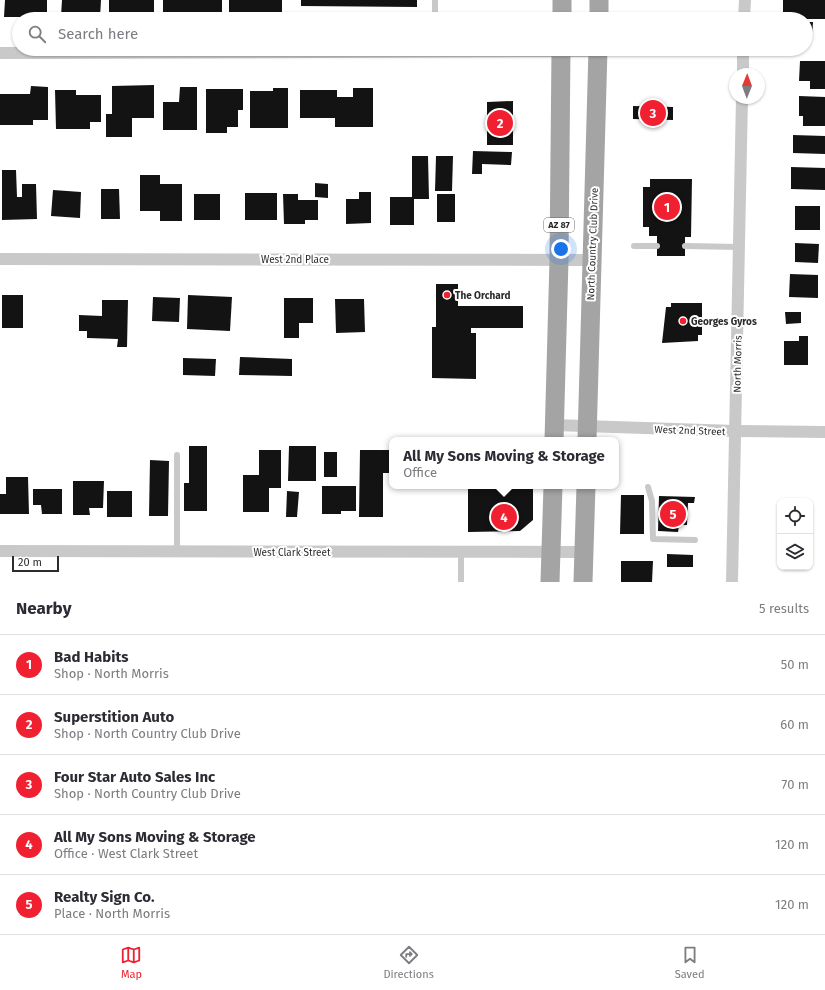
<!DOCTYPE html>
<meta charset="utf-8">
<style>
body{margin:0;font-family:"Fira Sans",sans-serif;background:#f2f2f3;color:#2b2b33}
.controls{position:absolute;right:12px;bottom:12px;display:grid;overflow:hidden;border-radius:8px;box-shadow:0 1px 3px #0004}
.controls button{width:36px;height:36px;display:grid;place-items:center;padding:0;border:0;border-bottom:1px solid #e1e1e2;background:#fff;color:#2b2b33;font:20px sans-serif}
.compass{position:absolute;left:729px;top:68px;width:36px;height:36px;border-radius:50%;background:#fff;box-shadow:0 1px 3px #0004;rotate:1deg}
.scale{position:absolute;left:12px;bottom:10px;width:47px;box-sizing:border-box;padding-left:4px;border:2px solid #2c2c2c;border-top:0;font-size:11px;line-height:14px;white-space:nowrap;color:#2c2c2c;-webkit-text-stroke:3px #fff;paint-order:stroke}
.you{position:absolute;left:561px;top:249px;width:14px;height:14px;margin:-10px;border:3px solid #fff;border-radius:50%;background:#1a73e8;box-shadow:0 0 0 6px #1a73e833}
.badge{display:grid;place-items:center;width:26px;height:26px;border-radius:50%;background:#f02030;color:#fff;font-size:13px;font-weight:700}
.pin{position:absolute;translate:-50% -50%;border:2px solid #fff;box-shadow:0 1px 4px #0006}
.popup{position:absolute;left:389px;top:437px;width:230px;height:52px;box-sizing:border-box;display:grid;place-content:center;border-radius:8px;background:#fff;filter:drop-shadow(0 1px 3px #0005);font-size:13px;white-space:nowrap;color:#7c7c81}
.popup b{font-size:15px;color:#2b2b33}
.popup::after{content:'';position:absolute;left:50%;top:100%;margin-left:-8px;border:8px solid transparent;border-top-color:#fff}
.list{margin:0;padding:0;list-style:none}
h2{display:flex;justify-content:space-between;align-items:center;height:52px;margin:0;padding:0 16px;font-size:17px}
h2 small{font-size:13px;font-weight:400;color:#7c7c81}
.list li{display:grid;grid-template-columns:26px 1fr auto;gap:12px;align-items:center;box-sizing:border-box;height:60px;padding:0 16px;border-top:1px solid #e1e1e2}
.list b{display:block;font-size:15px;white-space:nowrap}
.list p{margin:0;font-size:13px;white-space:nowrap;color:#7c7c81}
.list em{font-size:13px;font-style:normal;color:#7c7c81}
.icon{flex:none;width:22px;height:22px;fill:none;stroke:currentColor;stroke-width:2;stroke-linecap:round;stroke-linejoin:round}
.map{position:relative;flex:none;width:825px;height:582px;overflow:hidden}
.search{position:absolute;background:#fff;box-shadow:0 1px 3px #0004;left:12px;right:12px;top:12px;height:44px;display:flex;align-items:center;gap:10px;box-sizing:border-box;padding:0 14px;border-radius:22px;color:#7c7c81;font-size:15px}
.sheet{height:352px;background:#fff}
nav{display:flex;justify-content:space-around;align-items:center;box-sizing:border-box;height:56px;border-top:1px solid #e1e1e2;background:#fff;font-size:11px;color:#7c7c81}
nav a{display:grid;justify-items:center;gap:2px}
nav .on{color:#f02030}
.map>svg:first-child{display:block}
</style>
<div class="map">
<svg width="825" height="582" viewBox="0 0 825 582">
<rect width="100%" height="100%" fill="#fff"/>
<g fill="#131313">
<polygon points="5,0 47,0 47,12 34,12 34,17 4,17"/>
<polygon points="62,0 101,0 100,18 61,16"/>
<rect x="109" y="0" width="45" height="17"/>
<rect x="163" y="0" width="59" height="16"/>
<rect x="229" y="0" width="53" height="18"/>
<polygon points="301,0 417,0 417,7 301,6"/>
<rect x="783" y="0" width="42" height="19"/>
<polygon points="806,22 813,22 812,38 806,38"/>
<polygon points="800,61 825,61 825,89 810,89 810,81 799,81"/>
<polygon points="154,85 154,118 132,118 132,137 106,137 106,114 112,114 112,86"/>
<polygon points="31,86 48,87 48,120 33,120 33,125 0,125 0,94 30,94"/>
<polygon points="180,87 197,87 197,130 163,130 163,102 179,102"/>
<polygon points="273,88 288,88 288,128 250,128 250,91 273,91"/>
<polygon points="353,88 373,88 373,127 335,127 335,118 300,118 300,90 337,90 337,97 353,97"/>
<polygon points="206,89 243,89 243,110 238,110 238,127 227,127 227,133 206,133"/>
<polygon points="55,90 76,90 76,95 101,95 101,122 90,122 90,129 56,129"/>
<polygon points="799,96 825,97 825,126 803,126 803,116 799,116"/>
<polygon points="513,101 513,145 487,145 487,102"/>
<polygon points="633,106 673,107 673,120 633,119"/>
<polygon points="793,135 825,136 825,154 793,153"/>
<polygon points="473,151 512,152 511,165 482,164 482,174 472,174"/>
<polygon points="412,156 428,156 429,199 414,199 414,225 390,225 390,197 412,197"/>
<polygon points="436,156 453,156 452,191 435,191"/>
<polygon points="791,167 825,168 825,190 791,189"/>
<polygon points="2,170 16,170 17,197 22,197 22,184 36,184 37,219 2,220"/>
<polygon points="140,175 160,175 160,184 182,184 182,221 160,221 160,211 140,211"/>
<polygon points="650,179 692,179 691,237 685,237 685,256 657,256 657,236 649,236 649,227 643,227 643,187 650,187"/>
<polygon points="315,183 328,184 328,198 315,197"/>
<polygon points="101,189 119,189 120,219 101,219"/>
<polygon points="53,190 81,192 80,218 51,216"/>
<polygon points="359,192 371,192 371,223 346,224 346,199 359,199"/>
<rect x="245" y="193" width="32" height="27"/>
<rect x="194" y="194" width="26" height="26"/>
<polygon points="283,194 298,194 298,200 318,200 318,220 305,220 305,224 284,224"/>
<rect x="437" y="194" width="18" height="28"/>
<rect x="795" y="206" width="25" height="24"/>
<polygon points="795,243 819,244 818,263 795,262"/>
<polygon points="790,274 818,275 818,298 789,297"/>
<polygon points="436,284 458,284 458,306 523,306 523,328 471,328 471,333 476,333 476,379 432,378 432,327 436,327"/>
<rect x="2" y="295" width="21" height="33"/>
<polygon points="188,295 232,297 230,331 187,329"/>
<polygon points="153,297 180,298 179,322 152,321"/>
<polygon points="284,298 313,298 313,323 299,323 299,338 284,338"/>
<polygon points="335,299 364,299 365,332 336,333"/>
<polygon points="102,300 128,300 127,347 117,347 118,339 87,338 87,331 79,331 79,315 102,316"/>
<polygon points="671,303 702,303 702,335 698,335 698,341 662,343 666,307 671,307"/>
<polygon points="785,312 801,312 801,323 786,324"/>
<polygon points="799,336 808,336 808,365 784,365 784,341 799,341"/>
<polygon points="240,357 292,359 292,376 239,375"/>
<polygon points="183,358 216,359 215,376 183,375"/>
<polygon points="531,438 531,440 491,440 491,439"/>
<polygon points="189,446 207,446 207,511 184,511 184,483 189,483"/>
<polygon points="289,446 316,446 316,481 288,481"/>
<polygon points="259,450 281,450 281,488 269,488 269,512 243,512 243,475 259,475"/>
<polygon points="360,450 390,450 390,473 383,473 383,517 359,517"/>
<rect x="324" y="452" width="13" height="25"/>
<polygon points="150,460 169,461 168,516 149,516"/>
<polygon points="6,477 28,477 29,514 0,514 0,494 6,494"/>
<polygon points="73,481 104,481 103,508 89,508 90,515 73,515"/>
<polygon points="322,486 356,486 356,511 341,511 341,514 322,514"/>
<polygon points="468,486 533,486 533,520 520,531 468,532"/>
<polygon points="33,489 62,489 62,514 42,514 41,505 33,505"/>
<rect x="107" y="491" width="25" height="26"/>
<polygon points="287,491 299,492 297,517 286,517"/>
<polygon points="621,495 644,495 644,534 620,534"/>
<polygon points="659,496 695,497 694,503 688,503 687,525 679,525 678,532 658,531"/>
<polygon points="667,554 693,555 693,567 667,567"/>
<polygon points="621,561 653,561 652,582 621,582"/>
</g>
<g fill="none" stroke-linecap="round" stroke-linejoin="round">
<g stroke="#c9c9c9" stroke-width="6">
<polyline points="435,19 435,0"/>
<polyline points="634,246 657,246"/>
<polyline points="685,246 739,247"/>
<polyline points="177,455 177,551"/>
<polyline points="648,487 652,501 653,539 695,540"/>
<polyline points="461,582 461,551"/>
</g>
<g stroke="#c9c9c9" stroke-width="12">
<polyline points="744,19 745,0"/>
<polyline points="0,53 597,51"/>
<polyline points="743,74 743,49"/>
<polyline points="0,259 591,260"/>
<polyline points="554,425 735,431 825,432"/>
<polyline points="0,551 584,552"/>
<polyline points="732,582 742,98"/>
</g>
<g stroke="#a4a4a4" stroke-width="19">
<polyline points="562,19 562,0"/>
<polyline points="599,19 599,0"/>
<polyline points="554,440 559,260 561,49"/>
<polyline points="587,440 598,49"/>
<polyline points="550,582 553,486"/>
<polyline points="583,582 586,486"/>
</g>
</g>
<g fill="#f02030" stroke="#fff" stroke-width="1.5">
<circle cx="447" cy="295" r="4"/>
<circle cx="683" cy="321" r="4"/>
</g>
<g text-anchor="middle" stroke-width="4" stroke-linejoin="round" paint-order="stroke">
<rect fill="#fff" stroke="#6b6b6b" stroke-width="1" x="544" y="218" width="30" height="14" rx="3"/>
<g font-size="9" font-weight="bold" fill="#2c2c2c">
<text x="559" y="228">AZ 87</text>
</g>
<g font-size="10" fill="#2c2c2c" stroke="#fff">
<text transform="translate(592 244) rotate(-88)" y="4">North Country Club Drive</text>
<text x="295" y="263">West 2nd Place</text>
<text transform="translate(737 364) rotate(-89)" y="4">North Morris</text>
<text transform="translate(690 430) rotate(2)" y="4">West 2nd Street</text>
<text x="292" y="556">West Clark Street</text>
</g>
<g font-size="10" font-weight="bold" fill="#2c2c2c" stroke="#fff" text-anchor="start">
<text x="455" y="299">The Orchard</text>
<text x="691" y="325">Georges Gyros</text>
</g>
</g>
</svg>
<div class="controls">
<button><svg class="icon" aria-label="locate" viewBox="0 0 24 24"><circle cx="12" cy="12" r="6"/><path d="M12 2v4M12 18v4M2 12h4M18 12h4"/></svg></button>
<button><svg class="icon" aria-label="layers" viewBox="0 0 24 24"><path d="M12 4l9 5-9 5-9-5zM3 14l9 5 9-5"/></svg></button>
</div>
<svg class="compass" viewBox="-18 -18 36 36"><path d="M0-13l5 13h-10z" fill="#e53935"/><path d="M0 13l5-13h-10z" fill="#7c7c81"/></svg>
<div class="scale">20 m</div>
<div class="you"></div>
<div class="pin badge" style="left:667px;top:207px">1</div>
<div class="pin badge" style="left:500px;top:123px">2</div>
<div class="pin badge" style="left:653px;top:113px">3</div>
<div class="pin badge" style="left:504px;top:517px">4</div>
<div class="popup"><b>All My Sons Moving &amp; Storage</b>Office</div>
<div class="pin badge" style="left:673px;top:514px">5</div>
<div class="search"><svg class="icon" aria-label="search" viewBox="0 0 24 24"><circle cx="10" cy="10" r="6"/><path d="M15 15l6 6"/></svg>Search here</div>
</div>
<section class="sheet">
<h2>Nearby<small>5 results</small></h2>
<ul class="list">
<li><span class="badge">1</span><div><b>Bad Habits</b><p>Shop · North Morris</p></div><em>50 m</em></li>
<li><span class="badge">2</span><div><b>Superstition Auto</b><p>Shop · North Country Club Drive</p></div><em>60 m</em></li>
<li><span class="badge">3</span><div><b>Four Star Auto Sales Inc</b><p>Shop · North Country Club Drive</p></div><em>70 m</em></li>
<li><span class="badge">4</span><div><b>All My Sons Moving &amp; Storage</b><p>Office · West Clark Street</p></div><em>120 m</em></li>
<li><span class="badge">5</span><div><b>Realty Sign Co.</b><p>Place · North Morris</p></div><em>120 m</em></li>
</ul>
</section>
<nav>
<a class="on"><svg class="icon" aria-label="map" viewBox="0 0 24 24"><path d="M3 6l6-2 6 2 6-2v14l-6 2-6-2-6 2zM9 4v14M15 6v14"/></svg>Map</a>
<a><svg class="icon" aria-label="directions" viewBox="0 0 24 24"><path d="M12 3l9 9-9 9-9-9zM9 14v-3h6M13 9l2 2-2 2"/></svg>Directions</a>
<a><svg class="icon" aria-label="saved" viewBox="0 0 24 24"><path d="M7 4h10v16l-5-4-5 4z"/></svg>Saved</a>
</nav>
